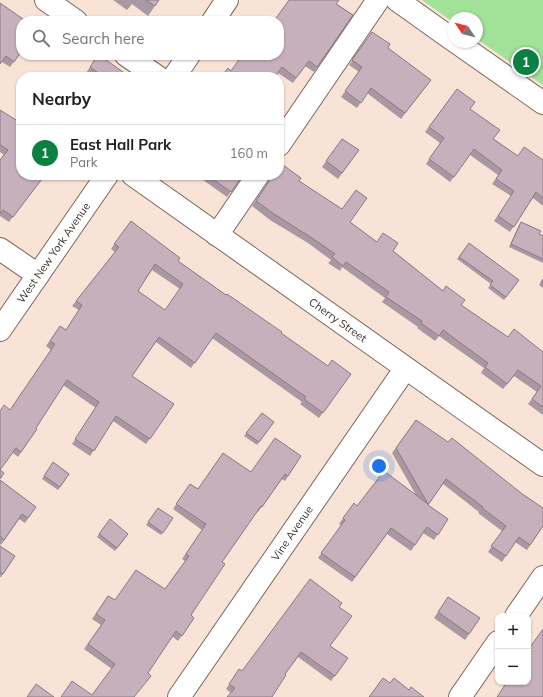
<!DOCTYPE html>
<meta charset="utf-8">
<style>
body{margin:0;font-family:Mulish,sans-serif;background:#f2f2f2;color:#222}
.controls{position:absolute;right:12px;bottom:12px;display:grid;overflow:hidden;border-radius:8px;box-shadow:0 1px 3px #0004}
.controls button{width:36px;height:36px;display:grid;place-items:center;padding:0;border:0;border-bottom:1px solid #e0e0e0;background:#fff;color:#222;font:20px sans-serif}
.compass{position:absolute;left:447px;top:12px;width:36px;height:36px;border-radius:50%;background:#fff;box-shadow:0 1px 3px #0004;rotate:305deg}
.you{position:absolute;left:379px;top:466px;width:14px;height:14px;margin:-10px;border:3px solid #fff;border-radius:50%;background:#1a73e8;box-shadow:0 0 0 6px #1a73e833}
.badge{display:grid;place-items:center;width:26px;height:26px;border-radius:50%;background:#0b8043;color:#fff;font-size:13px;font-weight:700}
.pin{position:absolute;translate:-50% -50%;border:2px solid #fff;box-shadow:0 1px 4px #0006}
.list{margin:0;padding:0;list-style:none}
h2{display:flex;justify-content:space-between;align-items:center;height:52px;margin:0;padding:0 16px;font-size:17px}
h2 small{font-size:13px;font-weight:400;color:#767676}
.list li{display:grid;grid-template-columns:26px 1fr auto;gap:12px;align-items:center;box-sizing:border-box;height:56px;padding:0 16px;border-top:1px solid #e0e0e0}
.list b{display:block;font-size:15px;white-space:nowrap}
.list p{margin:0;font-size:13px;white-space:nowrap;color:#767676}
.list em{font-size:13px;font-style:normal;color:#767676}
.icon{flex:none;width:22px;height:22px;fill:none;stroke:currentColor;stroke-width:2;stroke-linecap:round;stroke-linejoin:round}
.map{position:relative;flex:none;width:543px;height:697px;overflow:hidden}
.search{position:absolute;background:#fff;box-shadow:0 1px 3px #0004;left:16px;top:16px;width:268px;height:44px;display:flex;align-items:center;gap:10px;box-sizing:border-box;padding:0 14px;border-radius:16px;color:#767676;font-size:15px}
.panel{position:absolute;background:#fff;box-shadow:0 1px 3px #0004;left:16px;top:72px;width:268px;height:108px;border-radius:16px}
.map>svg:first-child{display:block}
</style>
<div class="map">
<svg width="543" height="697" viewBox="0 0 543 697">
<rect width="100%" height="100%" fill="#f9e3d6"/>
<polygon fill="#a1e198" points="422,0 543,0 543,85 477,39 477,18 453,18 453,22"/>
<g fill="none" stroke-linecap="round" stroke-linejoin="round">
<defs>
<g id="minor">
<polyline points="46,0 76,21"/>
<polyline points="397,0 453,40"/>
<polyline points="213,21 227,0"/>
<polyline points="456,42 543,103"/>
<polyline points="126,55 158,77"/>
<polyline points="174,77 189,55"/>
<polyline points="279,145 378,0"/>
<path id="s1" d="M133,175L543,465"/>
<polyline points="217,235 258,175"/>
<polyline points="0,249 38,275"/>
<path id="s2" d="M0,330L107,175"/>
<polyline points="516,616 543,577"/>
<path id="s3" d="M179,697L405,369"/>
<polyline points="460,697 498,642"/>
</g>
</defs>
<use href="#minor" stroke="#7b675d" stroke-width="24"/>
<use href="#minor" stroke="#fff" stroke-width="22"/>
</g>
<g fill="#a997a2" fill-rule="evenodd">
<polygon points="113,0 159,0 148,16 132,4 127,10"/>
<polygon points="0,3 21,52 10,67 2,62"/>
<polygon points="337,4 353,15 314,72 305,66 293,83 278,73 275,77 221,77"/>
<polygon points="372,32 388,48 431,80 401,119 367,93 357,108 341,97 359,72 349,65"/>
<polygon points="98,55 130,77 92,77 86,73"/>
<polygon points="457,89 470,109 494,139 518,156 543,160 543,206 533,198 510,232 494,221 511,196 492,184 498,175 470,155 450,182 426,164 440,143 425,132"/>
<polygon points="0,110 45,175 9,222 0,216 0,160 4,155 0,152"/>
<polygon points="342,139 359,150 338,179 322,167"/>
<polygon points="196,175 243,175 227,197"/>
<polygon points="270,175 279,175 299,181 350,222 377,242 393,251 461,305 508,337 543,352 543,415 528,404 537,392 514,376 503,389 481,373 484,368 439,336 435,341 417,328 418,327 382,302 385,298 342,267 340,271 328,263 331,260 308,243 270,220 252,206 268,182 270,176"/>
<path d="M131,221L178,261L226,295L328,366L351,374L319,418L300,404L302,402L212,338L191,368L156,342L132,376L174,404L146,444L113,421L90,456L72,444L96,408L63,385L36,428L37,429L18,457L13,453L10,410L51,350L46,346L60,326L66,330L79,310L72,306L115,252L111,249ZM152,270L180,289L165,310L138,291Z"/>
<polygon points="521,222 543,236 543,263 509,247 519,225"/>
<polygon points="469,243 519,280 504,300 488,288 491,284 457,259"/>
<polygon points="543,279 543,288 539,285"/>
<polygon points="262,413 274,422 257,445 244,436"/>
<polygon points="416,420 543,526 527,550 515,542 502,562 488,552 502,531 478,513 479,512 443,484 428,505 448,519 434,540 423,533 411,551 387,534 352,582 318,558 341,525 339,524 354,503 357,506 416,495 392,453"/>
<polygon points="301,456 285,481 282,479 258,512 257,511 222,562 191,615 194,618 178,641 173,637 92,695 112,669 84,649 101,625 92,619 108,596 115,600 165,589 185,561 182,559 202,530 173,509 190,484 198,489"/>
<polygon points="53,462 69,474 58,490 42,479"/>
<polygon points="0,480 36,507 25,523 19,519 1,545 0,544"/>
<polygon points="158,508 173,518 161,535 146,525"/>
<polygon points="99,534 128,534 115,551 97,537"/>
<polygon points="0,546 15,556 1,577 0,577"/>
<polygon points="448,597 480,618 465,640 434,618"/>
<polygon points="339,607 330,646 348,658 331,681 298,657 285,674 231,693 226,689 239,669 242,671"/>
<polygon points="505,682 528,682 505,686 503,684"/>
</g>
<g fill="#c5b0bc" stroke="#8a7b84" fill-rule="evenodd">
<polygon points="146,0 159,0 155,6"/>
<polygon points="289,0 339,0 336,4 353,15 317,67 309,61 296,78 282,67 275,77 268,77 265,75 263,77 221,77 228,68 231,71 242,55 279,55 279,21 274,21"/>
<polygon points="0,3 26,21 21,21 21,52 14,62 6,56 0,64"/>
<polygon points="372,32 390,44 388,48 431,80 405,113 371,88 361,103 345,91 362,67 352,60"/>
<polygon points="98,55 99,55 130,77 104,77 90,67"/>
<polygon points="457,89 475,102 470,109 500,130 493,139 518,156 524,147 543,160 543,198 536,192 514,227 498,216 514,191 496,179 502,170 474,149 454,177 429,159 444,138 429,127"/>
<polygon points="0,110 21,123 21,175 45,175 13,217 3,210 1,213 0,212 0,160 8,150 0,145"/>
<polygon points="342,139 359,150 342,173 326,161"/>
<polygon points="283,165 301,178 299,181 342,209 356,190 367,198 350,222 377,242 383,233 398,243 393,251 443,291 446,286 465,300 461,305 508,337 514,329 543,352 543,407 532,399 541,386 518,370 507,384 485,367 488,363 443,330 439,336 421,323 422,321 386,297 389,292 346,262 343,266 332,257 335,254 312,238 274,214 256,201 273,175 279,175 279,170"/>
<polygon points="207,175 243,175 231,192"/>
<path d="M131,221L180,258L178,261L226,295L227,294L282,332L281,333L328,366L332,360L351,374L323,413L304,399L306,397L216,333L195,363L159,337L132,376L174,404L150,439L116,416L94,451L75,439L99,402L67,380L36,428L37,429L21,452L16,448L0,470V411L4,405L10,410L55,344L50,341L60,326L66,330L82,305L76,301L119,247L114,244ZM155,264L183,284L165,310L138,291Z"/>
<polygon points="521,222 541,231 539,234 543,236 543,259 511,244"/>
<polygon points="469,243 519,280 506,297 490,285 493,281 459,257"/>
<polygon points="543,279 543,284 541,282"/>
<polygon points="262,413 274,422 259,442 246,433"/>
<polygon points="416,420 448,442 452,438 521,493 543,508 543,526 530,545 519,537 506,556 491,546 506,526 482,508 483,507 446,479 428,505 448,519 438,535 427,527 415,545 391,528 355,577 321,553 345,520 343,518 354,503 357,506 384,471 428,504 396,448"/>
<polygon points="275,438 301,456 288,476 285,474 262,507 261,506 222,562 225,564 191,615 194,618 182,636 176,631 148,673 151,676 134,697 61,697 72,681 92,695 115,664 88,644 105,620 96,614 108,596 115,600 136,570 165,589 189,556 186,554 206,524 176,504 190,484 198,489 223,453 251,472"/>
<polygon points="53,462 69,474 60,487 44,476"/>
<polygon points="0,470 4,473 0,479"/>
<polygon points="0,480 36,507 28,518 22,514 4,540 0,536"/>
<polygon points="158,508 173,518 163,533 148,522"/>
<polygon points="110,519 128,534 117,548 99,534"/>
<polygon points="0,546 15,556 3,574 0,572"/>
<polygon points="310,579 342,603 339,607 352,616 330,646 348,658 335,676 301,652 285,674 286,675 272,697 227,697 235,688 229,684 239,669 242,671"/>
<polygon points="448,597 480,618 469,634 438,612"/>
<polygon points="543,629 543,697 497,697 507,682 528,682 528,650"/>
<polygon points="383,678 390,683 394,678 409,690 411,687 424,697 369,697"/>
<polygon points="36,684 54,697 27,697"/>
</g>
<g text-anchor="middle" stroke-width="3.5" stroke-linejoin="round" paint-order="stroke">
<g font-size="11" fill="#38302b" stroke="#fcf3ee">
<text dy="4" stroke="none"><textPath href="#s2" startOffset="94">West New York Avenue</textPath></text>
<text dy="4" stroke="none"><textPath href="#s1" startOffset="251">Cherry Street</textPath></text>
<text dy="4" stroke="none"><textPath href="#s3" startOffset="199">Vine Avenue</textPath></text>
</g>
</g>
</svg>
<div class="controls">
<button>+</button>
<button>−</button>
</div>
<svg class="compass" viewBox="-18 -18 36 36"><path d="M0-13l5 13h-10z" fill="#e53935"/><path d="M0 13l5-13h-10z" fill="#767676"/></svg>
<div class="you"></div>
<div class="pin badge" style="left:526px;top:62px">1</div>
<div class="search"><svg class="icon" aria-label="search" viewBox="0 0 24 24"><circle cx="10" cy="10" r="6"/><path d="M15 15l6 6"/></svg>Search here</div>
<section class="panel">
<h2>Nearby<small></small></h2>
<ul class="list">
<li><span class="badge">1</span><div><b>East Hall Park</b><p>Park</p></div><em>160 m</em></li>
</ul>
</section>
</div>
